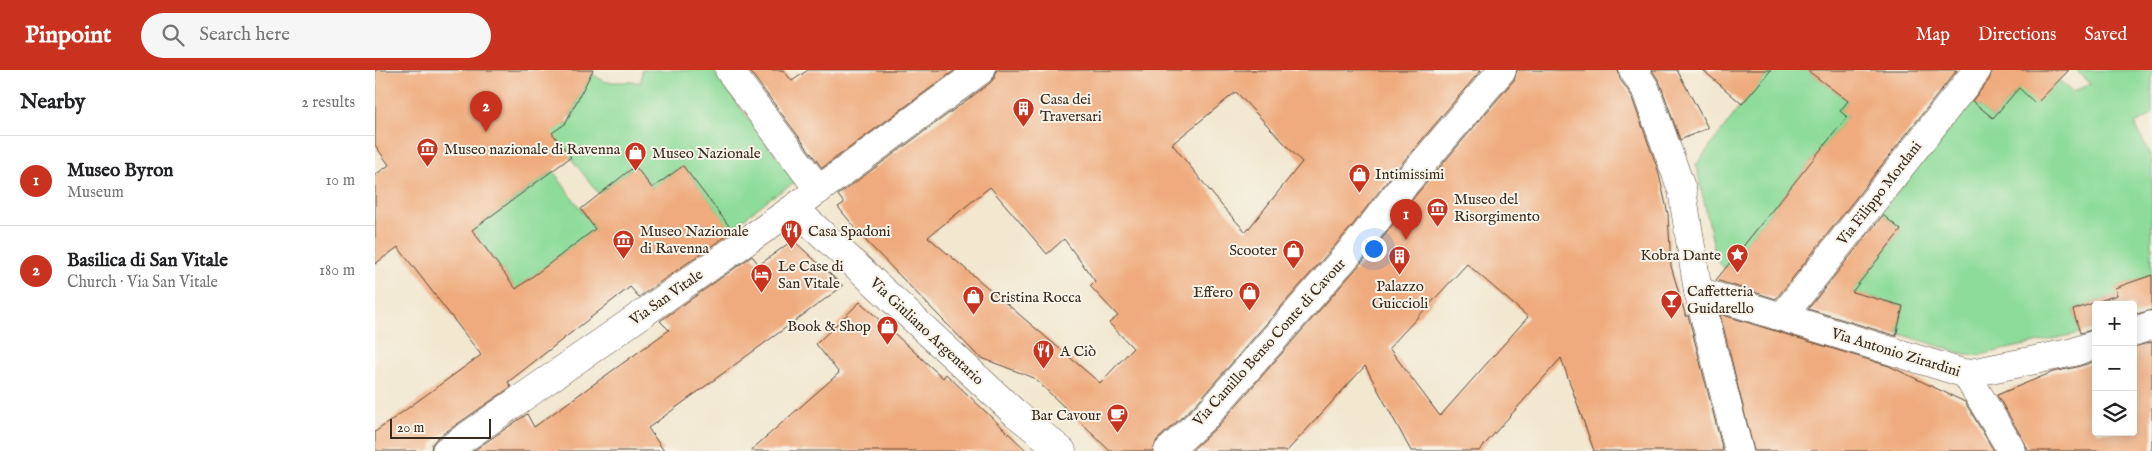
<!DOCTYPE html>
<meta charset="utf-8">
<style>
body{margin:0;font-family:"IM FELL English",serif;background:#f6f6f6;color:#202124}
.controls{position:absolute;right:15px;bottom:15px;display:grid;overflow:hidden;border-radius:5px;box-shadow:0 2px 12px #0003}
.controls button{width:45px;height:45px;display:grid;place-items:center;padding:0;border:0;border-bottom:1px solid #e0e0e0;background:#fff;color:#202124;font:25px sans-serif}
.scale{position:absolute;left:15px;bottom:12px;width:101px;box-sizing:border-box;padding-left:5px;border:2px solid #3b2a1e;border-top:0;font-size:14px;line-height:18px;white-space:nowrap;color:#3b2a1e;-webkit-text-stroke:4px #f7f3e8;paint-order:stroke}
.you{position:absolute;left:998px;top:178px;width:18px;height:18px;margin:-12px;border:4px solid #fff;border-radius:50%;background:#1a73e8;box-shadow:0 0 0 8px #1a73e833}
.badge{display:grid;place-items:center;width:32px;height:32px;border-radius:50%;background:#c8321e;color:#fff;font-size:16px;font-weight:700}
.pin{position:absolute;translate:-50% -41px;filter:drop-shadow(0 1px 2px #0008)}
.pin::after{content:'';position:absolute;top:26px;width:18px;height:15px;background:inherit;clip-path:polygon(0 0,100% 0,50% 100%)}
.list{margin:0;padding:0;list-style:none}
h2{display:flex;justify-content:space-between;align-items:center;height:65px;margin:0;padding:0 20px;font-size:21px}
h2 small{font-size:16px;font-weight:400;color:#757577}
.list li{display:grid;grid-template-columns:32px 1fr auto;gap:15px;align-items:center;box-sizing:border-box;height:90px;padding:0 20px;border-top:1px solid #e0e0e0}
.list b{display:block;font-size:19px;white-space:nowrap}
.list p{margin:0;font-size:16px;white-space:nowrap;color:#757577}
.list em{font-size:16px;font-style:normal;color:#757577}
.icon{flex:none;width:28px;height:28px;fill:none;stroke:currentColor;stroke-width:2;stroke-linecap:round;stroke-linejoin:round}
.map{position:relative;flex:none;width:1777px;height:381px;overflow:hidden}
header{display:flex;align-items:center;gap:30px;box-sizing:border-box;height:70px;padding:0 25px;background:#c8321e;color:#fff}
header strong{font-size:24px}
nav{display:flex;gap:28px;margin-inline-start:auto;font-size:18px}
.search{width:350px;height:45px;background:#f6f6f6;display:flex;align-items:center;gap:12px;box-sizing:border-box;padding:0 18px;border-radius:28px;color:#757577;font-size:19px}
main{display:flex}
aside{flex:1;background:#fff}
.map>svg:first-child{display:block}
</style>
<header>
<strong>Pinpoint</strong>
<div class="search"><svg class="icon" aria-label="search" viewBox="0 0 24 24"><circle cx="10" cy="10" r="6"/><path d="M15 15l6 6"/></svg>Search here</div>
<nav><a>Map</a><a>Directions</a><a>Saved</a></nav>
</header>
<main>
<aside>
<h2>Nearby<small>2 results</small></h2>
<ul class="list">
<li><span class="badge">1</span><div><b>Museo Byron</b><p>Museum</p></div><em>10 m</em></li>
<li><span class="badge">2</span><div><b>Basilica di San Vitale</b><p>Church · Via San Vitale</p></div><em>180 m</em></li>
</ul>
</aside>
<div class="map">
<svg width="1777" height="381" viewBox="0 0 1777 381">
<rect width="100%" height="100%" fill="#f7f3e8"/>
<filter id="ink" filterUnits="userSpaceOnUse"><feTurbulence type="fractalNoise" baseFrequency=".02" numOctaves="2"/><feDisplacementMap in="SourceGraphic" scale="10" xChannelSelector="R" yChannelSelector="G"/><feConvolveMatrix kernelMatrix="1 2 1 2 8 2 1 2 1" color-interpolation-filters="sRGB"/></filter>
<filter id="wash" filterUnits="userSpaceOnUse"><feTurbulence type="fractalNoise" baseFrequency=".0096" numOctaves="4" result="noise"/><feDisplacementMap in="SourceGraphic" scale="20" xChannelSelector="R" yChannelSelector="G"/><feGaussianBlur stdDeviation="1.12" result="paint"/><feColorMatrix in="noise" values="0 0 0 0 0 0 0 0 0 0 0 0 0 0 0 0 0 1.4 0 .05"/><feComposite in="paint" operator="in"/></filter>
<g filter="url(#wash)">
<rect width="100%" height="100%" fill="#f2e7cf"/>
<g fill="#8ddc9a" stroke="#64835c">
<polygon points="267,0 337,0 421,112 395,128 356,159 308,96 277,118 260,96 224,124 183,72 123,71 187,50 191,54 197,50 195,45 216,3 230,12 266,12"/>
<polygon points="1392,0 1432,0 1473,31 1465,41 1472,47 1350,199 1342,191 1321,95 1367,34 1394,2"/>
<polygon points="1701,0 1777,0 1777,45 1760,54 1777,89 1777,205 1740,218 1742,225 1698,240 1705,263 1605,285 1590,284 1522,263 1528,236 1477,222 1526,160 1506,143 1597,31 1618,48 1644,18 1684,10 1697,22 1716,14"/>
<polygon points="178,101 220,159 141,219 97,160"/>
</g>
<g id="blocks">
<g fill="#efab7d" fill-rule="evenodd">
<polygon points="0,0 218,0 190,54 177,63 196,87 97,160 141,219 220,159 206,139 260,96 277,118 308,96 358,161 264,227 255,217 133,312 136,317 62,368 57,374 56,381 0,381 0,362 106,285 23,177 0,194 0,105 14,95 0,75"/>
<polygon points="374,0 408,0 417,11 433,0 580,0 447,98"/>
<path d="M621,0H1106L1017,105L977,156L820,335L782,370L778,381H735L659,308L604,287L492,172L463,137L469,133L463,125L615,13L620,7ZM861,22L927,92L871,162L848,137L797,74ZM615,117L672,184L689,169L720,211L715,216L743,246L734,253L758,278L725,313L553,167Z"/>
<path d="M1142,0H1243L1245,9L1256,25L1283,100L1293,144L1296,196L1311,247L1313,245L1348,381H1219L1186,288L1104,381H1036L990,296L912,381H816L843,356L1001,176L1041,125L1139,10ZM1092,194L1153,247L1065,346L1014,278Z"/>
<polygon points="1277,0 1302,0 1333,58 1305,70 1285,13"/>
<polygon points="1328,0 1396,0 1367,34"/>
<polygon points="1432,0 1582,0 1401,229 1341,210 1472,47 1465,41 1473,31"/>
<polygon points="1617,0 1694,0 1661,34 1644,18 1618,48 1597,31 1614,10"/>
<polygon points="1508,145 1526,160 1477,222 1528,236 1521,266 1433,239"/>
<polygon points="418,170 468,216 273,358 289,381 98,381 152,344 159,357 294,260 285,251 377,186 384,195"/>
<polygon points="1777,205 1777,240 1758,245 1758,235 1721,235 1721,259 1705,263 1698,240 1742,225 1740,218"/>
<polygon points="485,232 568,308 571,304 652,381 375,381 464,303 441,274"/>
<polygon points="1345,244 1514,296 1590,332 1619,381 1379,381"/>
<polygon points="1777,272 1777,381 1653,381 1650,373 1622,325 1678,302 1702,297 1721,291 1721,362 1758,362 1758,277"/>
</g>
</g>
</g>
<g filter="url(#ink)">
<use href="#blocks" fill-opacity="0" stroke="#564639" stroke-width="1"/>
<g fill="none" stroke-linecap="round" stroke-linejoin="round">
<defs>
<g id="street">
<polyline points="354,0 444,120"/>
<polyline points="1258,0 1270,18 1307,120 1323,221 1364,381"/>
<polyline points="419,138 640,343 687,381"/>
<polyline points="1323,221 1591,304 1699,282 1721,274"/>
<polyline points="1407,247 1602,0"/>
<polyline points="1758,262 1777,255"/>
<polyline points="1591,304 1637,381"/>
<polyline points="71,381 419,138 606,0"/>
<polyline points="793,381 831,346 989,166 1029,115 1127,0"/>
</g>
</defs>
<use href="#street" stroke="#564639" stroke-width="29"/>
<use href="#street" stroke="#fff" stroke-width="28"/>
</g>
</g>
<defs>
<symbol id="building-pin" viewBox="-11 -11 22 30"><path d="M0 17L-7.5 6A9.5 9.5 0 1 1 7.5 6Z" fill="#c8321e" stroke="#f7f3e8"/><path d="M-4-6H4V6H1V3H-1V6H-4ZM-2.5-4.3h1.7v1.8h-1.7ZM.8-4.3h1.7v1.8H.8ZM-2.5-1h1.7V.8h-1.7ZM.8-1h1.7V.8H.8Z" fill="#fff"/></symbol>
<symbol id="museum-pin" viewBox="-11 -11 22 30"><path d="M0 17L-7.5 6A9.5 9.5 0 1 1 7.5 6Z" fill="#c8321e" stroke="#f7f3e8"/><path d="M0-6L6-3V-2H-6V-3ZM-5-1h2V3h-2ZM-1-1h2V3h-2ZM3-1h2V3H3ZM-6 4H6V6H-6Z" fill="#fff"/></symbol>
<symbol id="shop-pin" viewBox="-11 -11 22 30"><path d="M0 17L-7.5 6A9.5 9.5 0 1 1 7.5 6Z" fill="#c8321e" stroke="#f7f3e8"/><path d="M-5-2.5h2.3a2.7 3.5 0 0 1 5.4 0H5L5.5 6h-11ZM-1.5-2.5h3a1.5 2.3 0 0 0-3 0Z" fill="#fff"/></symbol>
<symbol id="restaurant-pin" viewBox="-11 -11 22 30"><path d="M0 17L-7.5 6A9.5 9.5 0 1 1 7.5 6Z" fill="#c8321e" stroke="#f7f3e8"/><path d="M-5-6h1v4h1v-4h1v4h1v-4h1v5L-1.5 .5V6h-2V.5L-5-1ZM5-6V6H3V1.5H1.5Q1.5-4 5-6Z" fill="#fff"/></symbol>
<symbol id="sight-pin" viewBox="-11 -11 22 30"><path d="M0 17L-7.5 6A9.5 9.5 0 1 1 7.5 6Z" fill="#c8321e" stroke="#f7f3e8"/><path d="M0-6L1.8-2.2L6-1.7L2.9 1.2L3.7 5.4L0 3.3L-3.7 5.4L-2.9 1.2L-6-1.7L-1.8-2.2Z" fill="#fff"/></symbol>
<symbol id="hotel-pin" viewBox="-11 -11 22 30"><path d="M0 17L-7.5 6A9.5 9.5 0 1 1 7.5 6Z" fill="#c8321e" stroke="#f7f3e8"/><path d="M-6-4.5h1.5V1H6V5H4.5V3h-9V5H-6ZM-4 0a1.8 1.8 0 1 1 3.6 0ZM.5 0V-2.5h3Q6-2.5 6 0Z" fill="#fff"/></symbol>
<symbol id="bar-pin" viewBox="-11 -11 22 30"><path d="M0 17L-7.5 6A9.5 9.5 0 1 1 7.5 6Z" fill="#c8321e" stroke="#f7f3e8"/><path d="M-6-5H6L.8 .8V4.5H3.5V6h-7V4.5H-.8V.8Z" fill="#fff"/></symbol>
<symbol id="cafe-pin" viewBox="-11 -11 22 30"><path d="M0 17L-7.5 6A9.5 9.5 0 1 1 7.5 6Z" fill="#c8321e" stroke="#f7f3e8"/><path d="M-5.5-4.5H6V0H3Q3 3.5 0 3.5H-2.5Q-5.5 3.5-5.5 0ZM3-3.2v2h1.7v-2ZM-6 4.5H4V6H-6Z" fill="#fff"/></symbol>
</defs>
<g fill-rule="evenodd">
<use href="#building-pin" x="636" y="26" width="25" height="34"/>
<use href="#museum-pin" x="40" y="66" width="25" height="34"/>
<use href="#shop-pin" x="248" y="70" width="25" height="34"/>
<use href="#shop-pin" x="972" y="92" width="25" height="34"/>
<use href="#museum-pin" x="1050" y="126" width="25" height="34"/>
<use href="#restaurant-pin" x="404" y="148" width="25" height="34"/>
<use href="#museum-pin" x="236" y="158" width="25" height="34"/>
<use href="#shop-pin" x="906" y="168" width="25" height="34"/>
<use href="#sight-pin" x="1350" y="172" width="25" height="34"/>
<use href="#building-pin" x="1012" y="174" width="25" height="34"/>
<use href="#hotel-pin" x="374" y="192" width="25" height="34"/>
<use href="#shop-pin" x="862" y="210" width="25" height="34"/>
<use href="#shop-pin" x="586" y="214" width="25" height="34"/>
<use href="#bar-pin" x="1284" y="218" width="25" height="34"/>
<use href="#shop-pin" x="500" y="244" width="25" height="34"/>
<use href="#restaurant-pin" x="656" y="268" width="25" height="34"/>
<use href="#cafe-pin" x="730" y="332" width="25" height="34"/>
</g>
<g text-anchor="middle" stroke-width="4" stroke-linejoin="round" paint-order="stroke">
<g font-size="15" fill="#3b2a1e" stroke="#f7f3e8" text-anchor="start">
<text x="665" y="34">Casa dei<tspan x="665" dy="17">Traversari</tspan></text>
<text x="69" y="84">Museo nazionale di Ravenna</text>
<text x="277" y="88">Museo Nazionale</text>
<text x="1000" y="109">Intimissimi</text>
<text x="1079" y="134">Museo del<tspan x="1079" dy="17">Risorgimento</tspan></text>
<text x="265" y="166">Museo Nazionale<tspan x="265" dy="17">di Ravenna</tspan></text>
<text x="433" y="166">Casa Spadoni</text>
<text x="902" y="185" text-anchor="end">Scooter</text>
<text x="1346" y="190" text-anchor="end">Kobra Dante</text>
<text x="403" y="201">Le Case di<tspan x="403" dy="17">San Vitale</tspan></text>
<text x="1025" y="221" text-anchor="middle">Palazzo<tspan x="1025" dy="17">Guiccioli</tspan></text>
<text x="1312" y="226">Caffetteria<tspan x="1312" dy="17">Guidarello</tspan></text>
<text x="858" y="227" text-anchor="end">Effero</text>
<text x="615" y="232">Cristina Rocca</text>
<text x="496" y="261" text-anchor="end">Book &amp; Shop</text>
<text x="685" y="286">A Ciò</text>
<text x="726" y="350" text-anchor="end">Bar Cavour</text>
</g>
<g font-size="15" fill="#3b2a1e" stroke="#f7f3e8">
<text transform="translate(1504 123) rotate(-52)" y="5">Via Filippo Mordani</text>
<text transform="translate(291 227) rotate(-35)" y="5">Via San Vitale</text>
<text transform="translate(552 261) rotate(43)" y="5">Via Giuliano Argentario</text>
<text transform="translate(894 272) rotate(-48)" y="5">Via Camillo Benso Conte di Cavour</text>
<text transform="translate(1521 282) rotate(17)" y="5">Via Antonio Zirardini</text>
</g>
</g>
</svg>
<div class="controls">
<button>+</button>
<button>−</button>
<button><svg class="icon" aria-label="layers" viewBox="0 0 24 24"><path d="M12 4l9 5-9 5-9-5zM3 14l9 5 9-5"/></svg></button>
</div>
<div class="scale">20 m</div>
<div class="you"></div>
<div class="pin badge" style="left:1031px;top:170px">1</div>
<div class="pin badge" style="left:111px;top:62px">2</div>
</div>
</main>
